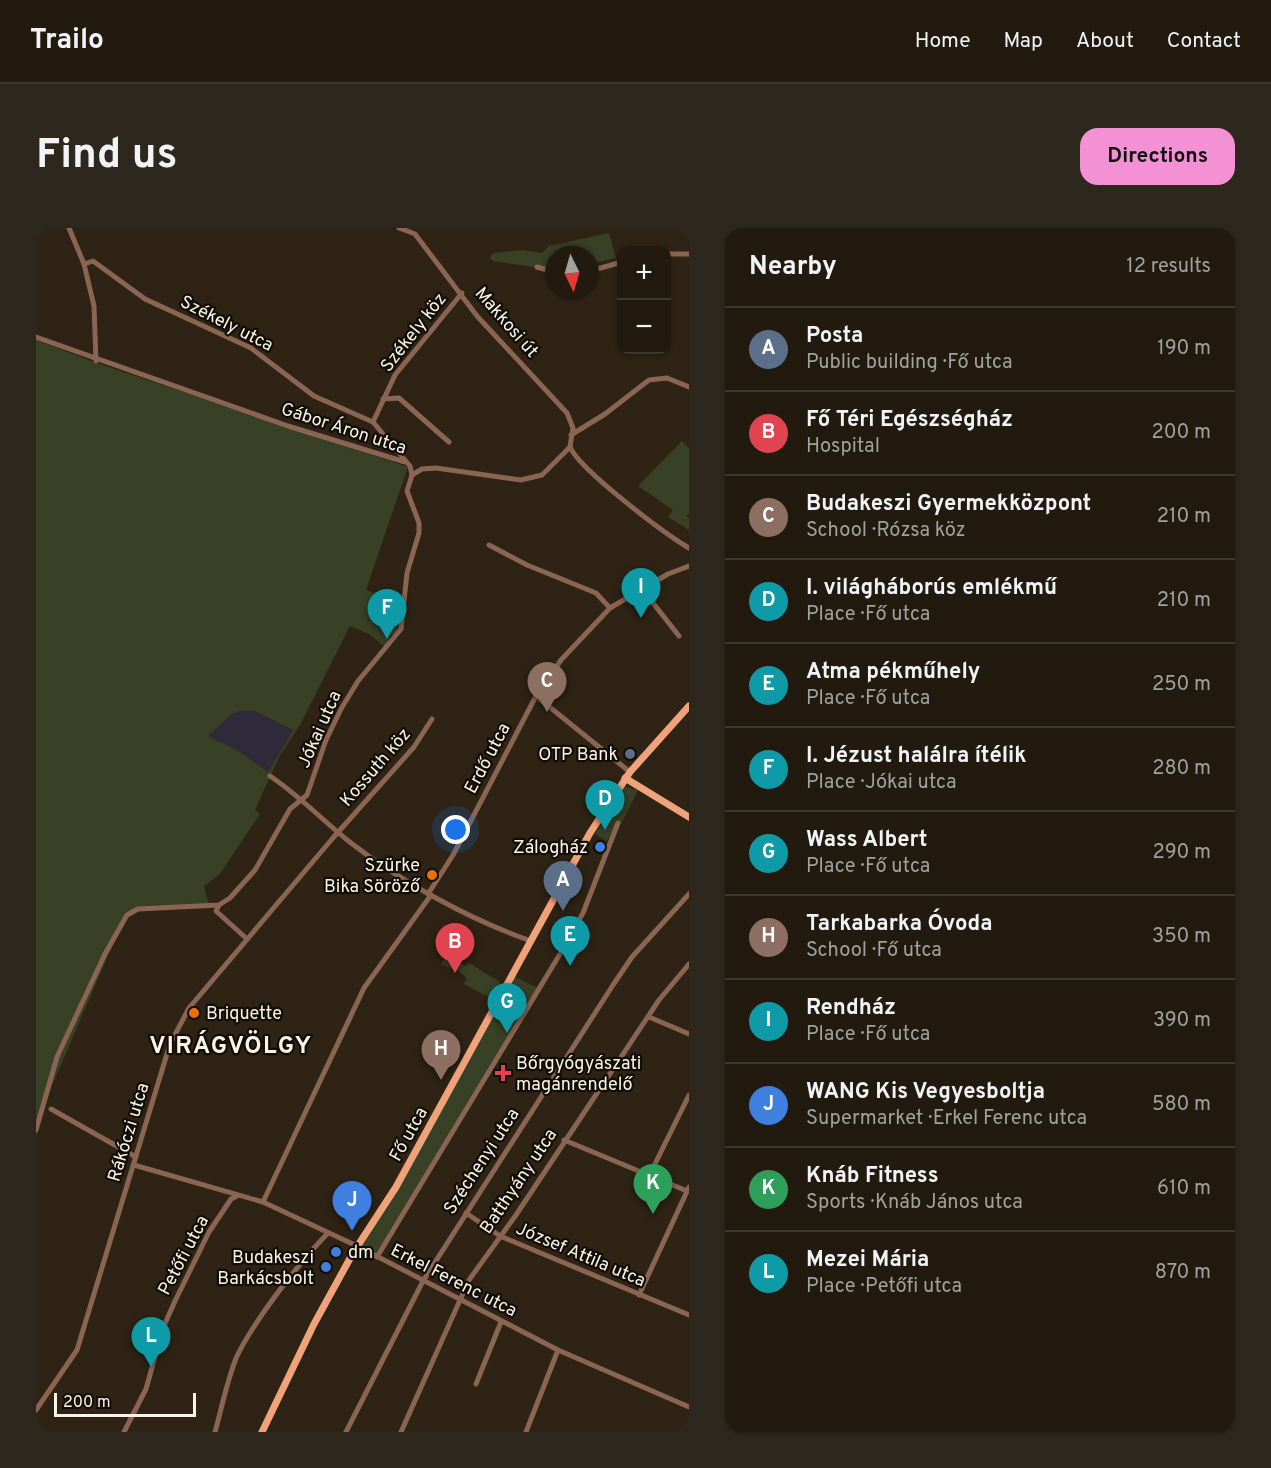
<!DOCTYPE html>
<meta charset="utf-8">
<style>
body{margin:0;font-family:Overpass,sans-serif;background:#2e271d;color:#f1f3f6}
.controls{position:absolute;right:18px;top:18px;display:grid;overflow:hidden;border-radius:12px;box-shadow:0 2px 4px #0004}
.controls button{width:54px;height:54px;display:grid;place-items:center;padding:0;border:0;border-bottom:2px solid #3f382f;background:#221a0f;color:#f1f3f6;font:30px sans-serif}
.compass{position:absolute;left:509px;top:18px;width:54px;height:54px;border-radius:50%;background:#221a0f;box-shadow:0 2px 4px #0004;rotate:175deg}
.scale{position:absolute;left:18px;bottom:15px;width:142px;box-sizing:border-box;padding-left:6px;border:3px solid #faf3e9;border-top:0;font-size:16px;line-height:21px;white-space:nowrap;color:#faf3e9;-webkit-text-stroke:4px #120e07;paint-order:stroke}
.you{position:absolute;left:420px;top:602px;width:21px;height:21px;margin:-15px;border:4px solid #fff;border-radius:50%;background:#1a73e8;box-shadow:0 0 0 9px #1a73e833}
.badge{display:grid;place-items:center;width:39px;height:39px;border-radius:50%;background:#f491d4;color:#fff;font-size:20px;font-weight:700}
.pin{position:absolute;translate:-50% -50px;filter:drop-shadow(0 2px 3px #0008)}
.pin::after{content:'';position:absolute;top:32px;width:21px;height:18px;background:inherit;clip-path:polygon(0 0,100% 0,50% 100%)}
.list{margin:0;padding:0;list-style:none}
h2{display:flex;justify-content:space-between;align-items:center;height:78px;margin:0;padding:0 24px;font-size:26px}
h2 small{font-size:20px;font-weight:400;color:#a2a19e}
.list li{display:grid;grid-template-columns:39px 1fr auto;gap:18px;align-items:center;box-sizing:border-box;height:84px;padding:0 24px;border-top:2px solid #3f382f}
.list b{display:block;font-size:22px;white-space:nowrap}
.list p{margin:0;font-size:20px;white-space:nowrap;color:#a2a19e}
.list em{font-size:20px;font-style:normal;color:#a2a19e}
.map{position:relative;flex:none;width:653px;height:1204px;overflow:hidden;border-radius:18px}
header{display:flex;align-items:center;gap:36px;box-sizing:border-box;height:84px;padding:0 30px;background:#221a0f;border-bottom:2px solid #3f382f}
header strong{font-size:28px}
nav{display:flex;gap:33px;margin-inline-start:auto;font-size:21px}
.intro{display:flex;align-items:center;justify-content:space-between;box-sizing:border-box;height:144px;padding:0 36px}
h1{margin:0;font-size:42px}
.button{padding:15px 27px;border-radius:18px;background:#f491d4;color:#111;font-size:21px;font-weight:700}
main{display:flex;gap:36px;padding:0 36px}
aside{flex:1;background:#221a0f;border-radius:18px;box-shadow:0 2px 4px #0004}
.map>svg:first-child{display:block}
</style>
<header>
<strong>Trailo</strong>
<nav><a>Home</a><a>Map</a><a>About</a><a>Contact</a></nav>
</header>
<div class="intro"><h1>Find us</h1><a class="button">Directions</a></div>
<main>
<div class="map">
<svg width="653" height="1204" viewBox="0 0 653 1204">
<rect width="100%" height="100%" fill="#2e2314"/>
<polygon fill="#2e2a3a" points="204,483 217,483 257,502 232,544 201,522 171,508 196,486"/>
<g fill="#384026" fill-rule="evenodd">
<polygon points="573,5 580,30 554,36 554,27 518,27 518,42 457,33 454,30 457,25 487,22 506,25 513,18"/>
<path d="M0,112L61,135L372,239L330,362L360,373C369,385 362,397 359,407H355L349,419L333,406L314,398L264,497L243,529L219,582L224,586L184,646L168,658L173,677L94,684L83,702L9,874L0,908ZM204,483H218L257,502L232,544L201,522L172,508L196,486Z"/>
<polygon points="646,213 653,220 653,286 650,287 653,290 653,302 632,289 637,282 602,258"/>
<polygon points="589,558 602,562 585,596 580,596 571,613 559,606"/>
<polygon points="416,730 430,738 433,735 464,754 454,770 428,756 431,751 425,744 405,736 408,731"/>
<polygon points="475,747 504,761 341,1029 321,1018 360,959"/>
</g>
<g fill="none" stroke-linecap="round" stroke-linejoin="round">
<g stroke="#8a6552" stroke-width="5">
<polyline points="33,0 48,36 58,78 60,133"/>
<polyline points="363,0 379,6 441,88 531,185 537,200 534,219"/>
<polyline points="630,26 653,26"/>
<polyline points="48,36 57,33 109,71 215,120 278,168 337,194 374,238 376,247 386,241 400,240 485,252 506,247 534,219"/>
<polyline points="501,39 518,44"/>
<polyline points="554,43 586,34"/>
<polyline points="0,109 252,198 369,234"/>
<polyline points="347,171 363,170 413,214"/>
<polyline points="337,194 359,147 426,65"/>
<polyline points="535,207 569,186 613,152 631,150 653,159"/>
<path d="M534,219C544,242 629,306 653,320"/>
<polyline points="453,317 491,337 560,365 574,380"/>
<polyline points="606,361 643,408"/>
<polyline points="500,468 594,544"/>
<path d="M234,548C264,568 287,593 315,615C365,654 435,692 495,713"/>
<polyline points="392,666 417,627 500,468 525,432 574,380 632,346 653,338"/>
<polyline points="183,677 180,683 211,711"/>
<polyline points="613,789 653,806"/>
<polyline points="15,881 100,929"/>
<polyline points="0,902 21,829 69,726 91,687 102,681 183,677 194,670 219,642 254,581 271,567 290,512 305,481 322,453 365,401 371,345 383,305 383,295 371,263 376,247"/>
<polyline points="528,912 651,963"/>
<polyline points="98,937 227,974 321,1018 522,1122 653,1179"/>
<polyline points="614,946 653,867"/>
<polyline points="227,974 328,760 395,667"/>
<polyline points="430,985 464,1008 653,1087"/>
<polyline points="341,1029 524,726 547,685 582,595"/>
<polyline points="603,1067 653,959"/>
<polyline points="440,1156 465,1094"/>
<polyline points="0,1182 41,1122 134,816 153,780 296,611 378,519 396,491"/>
<polyline points="88,1204 110,1161 127,1100 139,1073 173,1004 195,971 201,968"/>
<path d="M179,1204C186,1179 191,1152 201,1128C220,1090 262,1036 292,1005"/>
<polyline points="310,1204 387,1053 577,757 596,729 653,666"/>
<polyline points="365,1204 433,1052 480,987 623,772 653,736"/>
<polyline points="490,1204 522,1122"/>
</g>
<g stroke="#f0a37b" stroke-width="7">
<polyline points="589,550 653,589"/>
<polyline points="226,1204 278,1096 317,1025 360,959 554,605 594,544 653,478"/>
</g>
</g>
<circle fill="#5c6f8a" stroke="#120e07" stroke-width="2" cx="594" cy="526" r="6"/>
<g fill="#3f7fe0" stroke="#120e07" stroke-width="2">
<circle cx="564" cy="619" r="6"/>
<circle cx="300" cy="1024" r="6"/>
<circle cx="290" cy="1039" r="6"/>
</g>
<g fill="#e8710a" stroke="#120e07" stroke-width="2">
<circle cx="396" cy="647" r="6"/>
<circle cx="158" cy="785" r="6"/>
</g>
<path fill="#e0444e" stroke="#120e07" stroke-width="2" d="M464 836h6v6h6v6h-6v6h-6v-6h-6v-6h6z"/>
<g text-anchor="middle" stroke-width="4.5" stroke-linejoin="round" paint-order="stroke">
<g font-size="18" fill="#faf3e9" stroke="#120e07">
<text transform="translate(471 94) rotate(49)" y="6">Makkosi út</text>
<text transform="translate(191 95) rotate(27)" y="6">Székely utca</text>
<text transform="translate(377 104) rotate(-52)" y="6">Székely köz</text>
<text transform="translate(308 200) rotate(18)" y="6">Gábor Áron utca</text>
<text transform="translate(283 501) rotate(-66)" y="6">Jókai utca</text>
<text transform="translate(451 530) rotate(-62)" y="6">Erdő utca</text>
<text transform="translate(339 539) rotate(-49)" y="6">Kossuth köz</text>
<text transform="translate(92 904) rotate(-73)" y="6">Rákóczi utca</text>
<text transform="translate(372 906) rotate(-61)" y="6">Fő utca</text>
<text transform="translate(445 933) rotate(-57)" y="6">Széchenyi utca</text>
<text transform="translate(482 953) rotate(-56)" y="6">Batthyány utca</text>
<text transform="translate(545 1026) rotate(23)" y="6">József Attila utca</text>
<text transform="translate(147 1027) rotate(-62)" y="6">Petőfi utca</text>
<text transform="translate(418 1052) rotate(27)" y="6">Erkel Ferenc utca</text>
</g>
<g font-size="18" fill="#faf3e9" stroke="#120e07" text-anchor="end">
<text x="582" y="532">OTP Bank</text>
<text x="552" y="625">Zálogház</text>
<text x="384" y="643">Szürke<tspan x="384" dy="21">Bika Söröző</tspan></text>
<text x="170" y="791" text-anchor="start">Briquette</text>
<text x="480" y="841" text-anchor="start">Bőrgyógyászati<tspan x="480" dy="21">magánrendelő</tspan></text>
<text x="312" y="1030" text-anchor="start">dm</text>
<text x="278" y="1035">Budakeszi<tspan x="278" dy="21">Barkácsbolt</tspan></text>
</g>
<g font-size="24" font-weight="bold" letter-spacing="1.5" fill="#faf3e9" stroke="#120e07">
<text x="195" y="825">VIRÁGVÖLGY</text>
</g>
</g>
</svg>
<div class="controls">
<button>+</button>
<button>−</button>
</div>
<svg class="compass" viewBox="-18 -18 36 36"><path d="M0-13l5 13h-10z" fill="#e53935"/><path d="M0 13l5-13h-10z" fill="#a2a19e"/></svg>
<div class="scale">200 m</div>
<div class="you"></div>
<div class="pin badge" style="left:527px;top:683px;background:#5c6f8a">A</div>
<div class="pin badge" style="left:419px;top:745px;background:#e0444e">B</div>
<div class="pin badge" style="left:511px;top:484px;background:#8d6e63">C</div>
<div class="pin badge" style="left:569px;top:602px;background:#0f9aa8">D</div>
<div class="pin badge" style="left:534px;top:738px;background:#0f9aa8">E</div>
<div class="pin badge" style="left:351px;top:411px;background:#0f9aa8">F</div>
<div class="pin badge" style="left:471px;top:805px;background:#0f9aa8">G</div>
<div class="pin badge" style="left:405px;top:852px;background:#8d6e63">H</div>
<div class="pin badge" style="left:605px;top:390px;background:#0f9aa8">I</div>
<div class="pin badge" style="left:316px;top:1003px;background:#3f7fe0">J</div>
<div class="pin badge" style="left:617px;top:986px;background:#2e9e5b">K</div>
<div class="pin badge" style="left:115px;top:1139px;background:#0f9aa8">L</div>
</div>
<aside>
<h2>Nearby<small>12 results</small></h2>
<ul class="list">
<li><span class="badge" style="background:#5c6f8a">A</span><div><b>Posta</b><p>Public building · Fő utca</p></div><em>190 m</em></li>
<li><span class="badge" style="background:#e0444e">B</span><div><b>Fő Téri Egészségház</b><p>Hospital</p></div><em>200 m</em></li>
<li><span class="badge" style="background:#8d6e63">C</span><div><b>Budakeszi Gyermekközpont</b><p>School · Rózsa köz</p></div><em>210 m</em></li>
<li><span class="badge" style="background:#0f9aa8">D</span><div><b>I. világháborús emlékmű</b><p>Place · Fő utca</p></div><em>210 m</em></li>
<li><span class="badge" style="background:#0f9aa8">E</span><div><b>Atma pékműhely</b><p>Place · Fő utca</p></div><em>250 m</em></li>
<li><span class="badge" style="background:#0f9aa8">F</span><div><b>I. Jézust halálra ítélik</b><p>Place · Jókai utca</p></div><em>280 m</em></li>
<li><span class="badge" style="background:#0f9aa8">G</span><div><b>Wass Albert</b><p>Place · Fő utca</p></div><em>290 m</em></li>
<li><span class="badge" style="background:#8d6e63">H</span><div><b>Tarkabarka Óvoda</b><p>School · Fő utca</p></div><em>350 m</em></li>
<li><span class="badge" style="background:#0f9aa8">I</span><div><b>Rendház</b><p>Place · Fő utca</p></div><em>390 m</em></li>
<li><span class="badge" style="background:#3f7fe0">J</span><div><b>WANG Kis Vegyesboltja</b><p>Supermarket · Erkel Ferenc utca</p></div><em>580 m</em></li>
<li><span class="badge" style="background:#2e9e5b">K</span><div><b>Knáb Fitness</b><p>Sports · Knáb János utca</p></div><em>610 m</em></li>
<li><span class="badge" style="background:#0f9aa8">L</span><div><b>Mezei Mária</b><p>Place · Petőfi utca</p></div><em>870 m</em></li>
</ul>
</aside>
</main>
